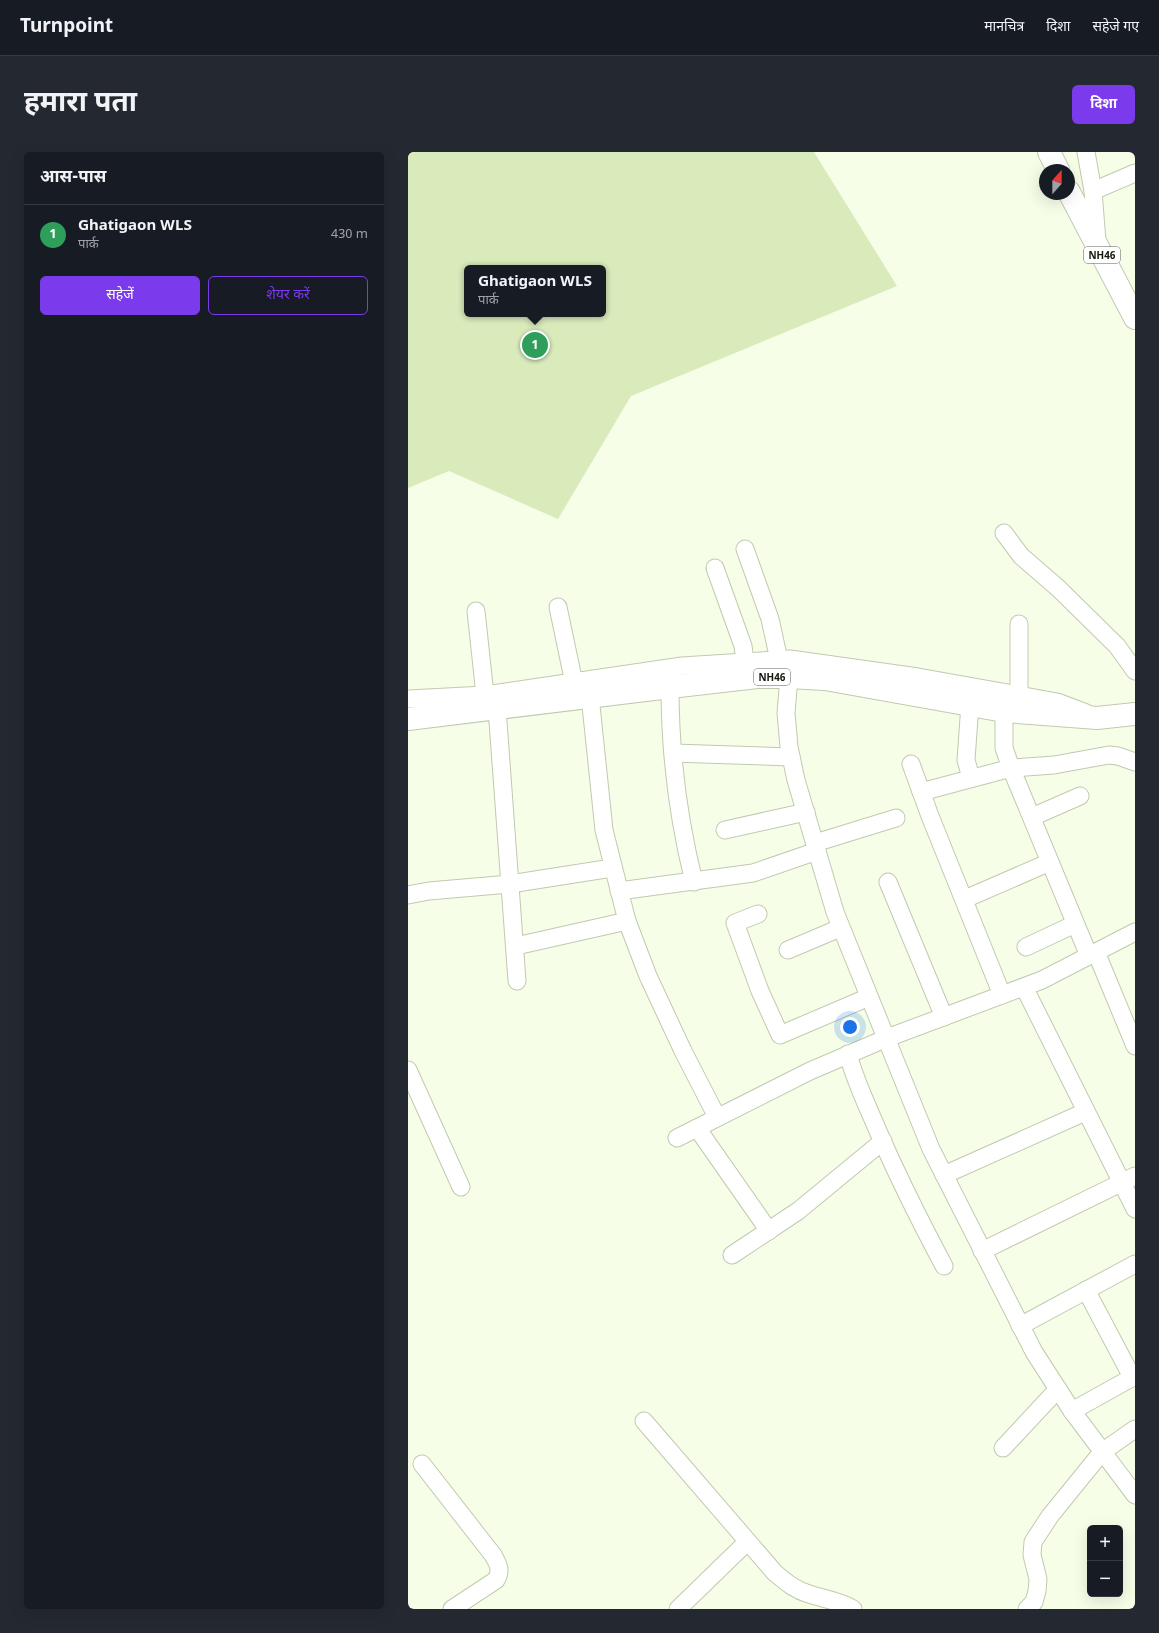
<!DOCTYPE html>
<html lang="hi">
<meta charset="utf-8">
<style>
body{margin:0;font-family:Georgia,"Noto Sans Devanagari",serif;background:#242831;color:#f1f3f6}
.controls{position:absolute;right:12px;bottom:12px;display:grid;overflow:hidden;border-radius:6px;box-shadow:0 4px 16px #0002}
.controls button{width:36px;height:36px;display:grid;place-items:center;padding:0;border:0;border-bottom:1px solid #363941;background:#171b24;color:#f1f3f6;font:20px sans-serif}
.compass{position:absolute;left:631px;top:12px;width:36px;height:36px;border-radius:50%;background:#171b24;box-shadow:0 4px 16px #0002;rotate:21deg}
.you{position:absolute;left:442px;top:875px;width:14px;height:14px;margin:-10px;border:3px solid #fff;border-radius:50%;background:#1a73e8;box-shadow:0 0 0 6px #1a73e833}
.badge{display:grid;place-items:center;width:26px;height:26px;border-radius:50%;background:#7c3aed;color:#fff;font-size:13px;font-weight:700}
.pin{position:absolute;translate:-50% -50%;border:2px solid #fff;box-shadow:0 1px 4px #0006}
.popup{position:absolute;left:56px;top:113px;width:142px;height:52px;box-sizing:border-box;display:grid;place-content:center;border-radius:6px;background:#171b24;filter:drop-shadow(0 1px 3px #0005);font-size:13px;white-space:nowrap;color:#9ea1a6}
.popup b{font-size:15px;color:#f1f3f6}
.popup::after{content:'';position:absolute;left:50%;top:100%;margin-left:-8px;border:8px solid transparent;border-top-color:#171b24}
.list{margin:0;padding:0;list-style:none}
h2{display:flex;justify-content:space-between;align-items:center;height:52px;margin:0;padding:0 16px;font-size:17px}
h2 small{font-size:13px;font-weight:400;color:#9ea1a6}
.list li{display:grid;grid-template-columns:26px 1fr auto;gap:12px;align-items:center;box-sizing:border-box;height:60px;padding:0 16px;border-top:1px solid #363941}
.list b{display:block;font-size:15px;white-space:nowrap}
.list p{margin:0;font-size:13px;white-space:nowrap;color:#9ea1a6}
.list em{font-size:13px;font-style:normal;color:#9ea1a6}
.actions{display:flex;gap:8px;padding:12px 16px}
.actions a{flex:1;padding:9px 0;border:1px solid #7c3aed;border-radius:6px;text-align:center;font-size:14px;color:#7c3aed}
.actions .main{background:#7c3aed;color:#fff}
.map{position:relative;flex:none;width:727px;height:1457px;overflow:hidden;border-radius:6px}
header{display:flex;align-items:center;gap:24px;box-sizing:border-box;height:56px;padding:0 20px;background:#171b24;border-bottom:1px solid #363941}
header strong{font-size:19px}
nav{display:flex;gap:22px;margin-inline-start:auto;font-size:14px}
.intro{display:flex;align-items:center;justify-content:space-between;box-sizing:border-box;height:96px;padding:0 24px}
h1{margin:0;font-size:28px}
.button{padding:10px 18px;border-radius:6px;background:#7c3aed;color:#fff;font-size:14px;font-weight:700}
main{display:flex;gap:24px;padding:0 24px}
aside{flex:1;background:#171b24;border-radius:6px;box-shadow:0 4px 16px #0002}
.map>svg:first-child{display:block}
</style>
<header>
<strong>Turnpoint</strong>
<nav><a>मानचित्र</a><a>दिशा</a><a>सहेजे गए</a></nav>
</header>
<div class="intro"><h1>हमारा पता</h1><a class="button">दिशा</a></div>
<main>
<aside>
<h2>आस-पास<small></small></h2>
<ul class="list">
<li><span class="badge" style="background:#2e9e5b">1</span><div><b>Ghatigaon WLS</b><p>पार्क</p></div><em>430 m</em></li>
</ul>
<div class="actions"><a class="main">सहेजें</a><a>शेयर करें</a></div>
</aside>
<div class="map">
<svg width="727" height="1457" viewBox="0 0 727 1457">
<rect width="100%" height="100%" fill="#f6fee8"/>
<path fill="#d9eabb" fill-rule="evenodd" d="M0,0H406L489,134L223,244L150,367L41,319L0,336ZM59,116H195V162H59Z"/>
<g fill="none" stroke-linecap="round" stroke-linejoin="round">
<defs>
<g id="minor">
<polyline points="678,0 685,39 689,89"/>
<polyline points="685,39 727,21"/>
<polyline points="596,381 613,404 650,436 709,494 727,519"/>
<polyline points="337,397 362,467 371,508"/>
<polyline points="307,416 335,494 337,509"/>
<polyline points="150,455 166,531"/>
<polyline points="68,459 77,543"/>
<polyline points="611,472 611,544"/>
<polyline points="381,525 378,561 381,595 388,628 427,760 523,997 626,1200 664,1259 727,1343"/>
<path d="M262,535C262,601 270,666 286,730"/>
<polyline points="182,544 196,678 219,769 240,824 275,899 309,965"/>
<polyline points="0,547 77,543 274,514 382,507 510,525 649,550 678,561"/>
<polyline points="562,552 558,608 563,626"/>
<polyline points="89,556 109,829"/>
<polyline points="596,559 596,596 603,616 681,804"/>
<polyline points="265,601 383,605"/>
<polyline points="503,612 522,664 594,843"/>
<polyline points="513,640 603,616 646,613 701,603 710,604 727,610"/>
<polyline points="624,665 672,644"/>
<polyline points="317,678 398,660"/>
<polyline points="407,691 488,666"/>
<polyline points="480,730 536,865"/>
<polyline points="211,739 345,721 409,699"/>
<polyline points="0,743 21,739 102,732 204,716"/>
<polyline points="557,747 642,710"/>
<polyline points="350,762 327,771 352,839 372,883 461,845"/>
<polyline points="108,794 219,769"/>
<polyline points="618,795 667,772"/>
<polyline points="380,798 432,776"/>
<polyline points="688,800 727,894"/>
<polyline points="616,835 727,1057"/>
<path d="M440,902C447,929 459,953 470,979C490,1025 512,1069 536,1114"/>
<polyline points="0,918 53,1035"/>
<polyline points="289,976 361,1079"/>
<polyline points="269,986 402,919 479,886 634,828 727,780"/>
<polyline points="536,1023 677,960"/>
<polyline points="574,1099 727,1024"/>
<polyline points="324,1103 390,1059 475,989"/>
<polyline points="678,1138 724,1225"/>
<polyline points="612,1174 727,1112"/>
<polyline points="664,1259 727,1224"/>
<path d="M236,1269L367,1421C378,1430 387,1438 401,1442C416,1447 432,1449 445,1457"/>
<polyline points="595,1296 650,1237"/>
<path d="M14,1312L85,1403C90,1412 94,1418 88,1428L44,1457"/>
<polyline points="270,1457 339,1390"/>
<polyline points="619,1457 626,1450 629,1439 630,1427 624,1403 625,1390 642,1364 694,1300 727,1277"/>
</g>
<g id="highway">
<polyline points="641,0 650,18"/>
<polyline points="661,40 727,166"/>
<polyline points="0,567 262,535 349,525 381,525 417,527 596,559 689,566 727,562"/>
</g>
</defs>
<use href="#minor" stroke="#c0caaf" stroke-width="19"/>
<use href="#highway" stroke="#c0caaf" stroke-width="24"/>
<use href="#minor" stroke="#fff" stroke-width="17"/>
<use href="#highway" stroke="#fff" stroke-width="22"/>
</g>
<g text-anchor="middle" stroke-width="3" stroke-linejoin="round" paint-order="stroke">
<g fill="#fff" stroke="#5a5d56" stroke-width="1">
<rect x="676" y="95" width="36" height="16" rx="3"/>
<rect x="346" y="517" width="36" height="16" rx="3"/>
</g>
<g font-size="10" font-weight="bold" fill="#14180e">
<text x="694" y="107">NH46</text>
<text x="364" y="529">NH46</text>
</g>
</g>
</svg>
<div class="controls">
<button>+</button>
<button>−</button>
</div>
<svg class="compass" viewBox="-18 -18 36 36"><path d="M0-13l5 13h-10z" fill="#e53935"/><path d="M0 13l5-13h-10z" fill="#9ea1a6"/></svg>
<div class="you"></div>
<div class="pin badge" style="left:127px;top:193px;background:#2e9e5b">1</div>
<div class="popup"><b>Ghatigaon WLS</b>पार्क</div>
</div>
</main>
